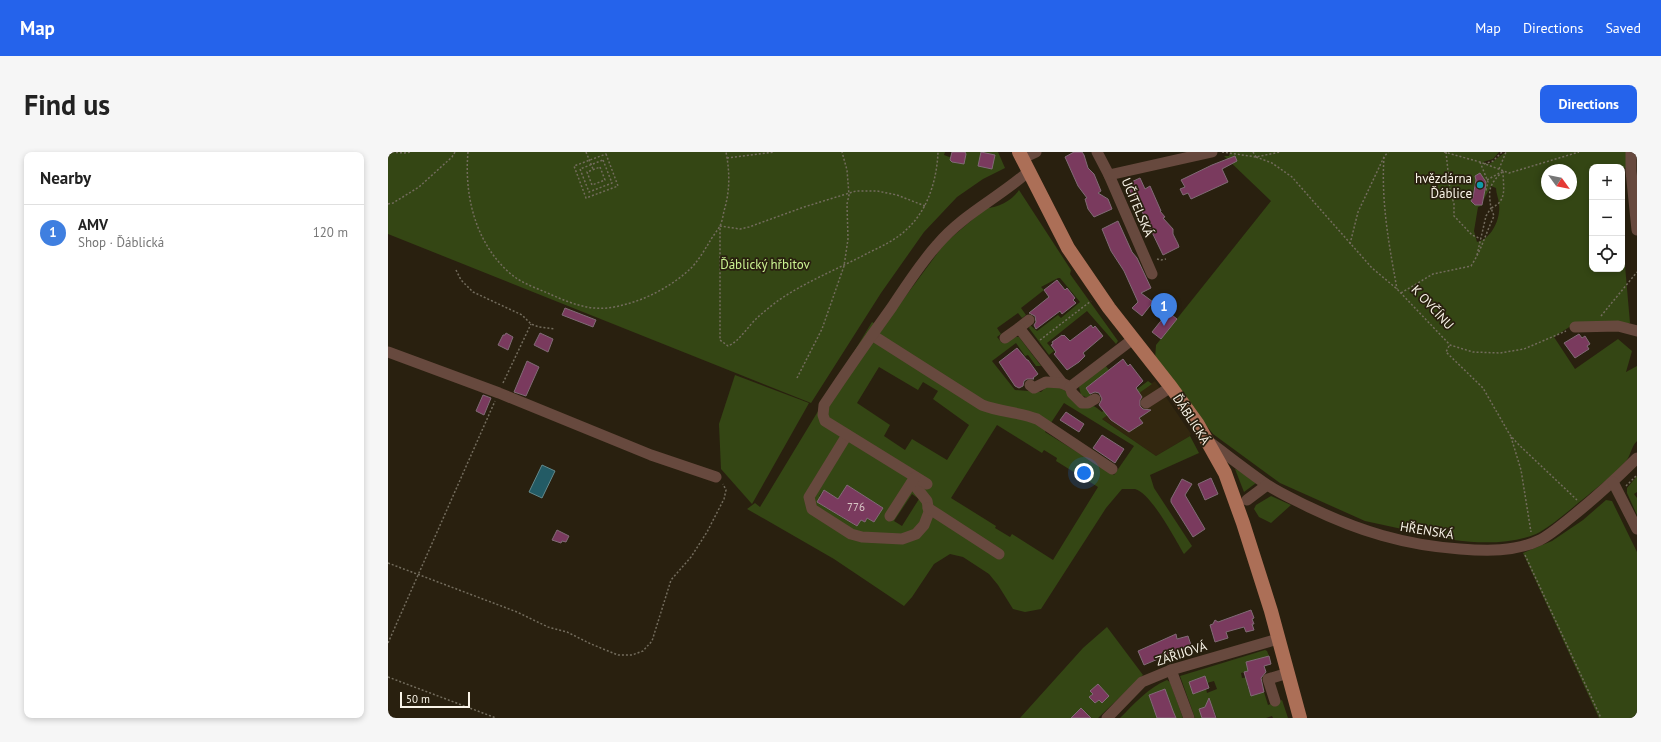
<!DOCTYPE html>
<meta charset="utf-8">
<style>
body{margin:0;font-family:"PT Sans",sans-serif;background:#f6f6f6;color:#222}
.controls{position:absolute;right:12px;top:12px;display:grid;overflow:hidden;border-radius:8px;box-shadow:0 2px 6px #0003}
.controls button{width:36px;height:36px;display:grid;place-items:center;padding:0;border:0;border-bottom:1px solid #e0e0e0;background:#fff;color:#222;font:20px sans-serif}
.compass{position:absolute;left:1153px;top:12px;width:36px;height:36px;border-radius:50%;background:#fff;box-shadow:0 2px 6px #0003;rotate:123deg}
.scale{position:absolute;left:12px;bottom:10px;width:70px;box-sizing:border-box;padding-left:4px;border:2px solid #f9f4e8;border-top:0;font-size:11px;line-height:14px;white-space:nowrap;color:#f9f4e8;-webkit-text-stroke:3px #29200f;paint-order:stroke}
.you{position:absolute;left:696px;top:321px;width:14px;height:14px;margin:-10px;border:3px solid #fff;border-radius:50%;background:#1a73e8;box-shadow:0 0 0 6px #1a73e833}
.badge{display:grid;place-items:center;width:26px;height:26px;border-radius:50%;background:#2563eb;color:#fff;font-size:13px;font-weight:700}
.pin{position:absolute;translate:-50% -33px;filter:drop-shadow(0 1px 2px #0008)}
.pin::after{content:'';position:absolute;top:21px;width:14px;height:12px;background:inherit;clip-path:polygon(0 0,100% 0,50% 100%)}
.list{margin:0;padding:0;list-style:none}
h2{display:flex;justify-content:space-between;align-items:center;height:52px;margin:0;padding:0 16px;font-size:17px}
h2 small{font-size:13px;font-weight:400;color:#767676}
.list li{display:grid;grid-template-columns:26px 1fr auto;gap:12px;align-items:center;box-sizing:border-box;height:56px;padding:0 16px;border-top:1px solid #e0e0e0}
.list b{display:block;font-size:15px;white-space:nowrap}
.list p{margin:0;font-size:13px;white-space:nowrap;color:#767676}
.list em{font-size:13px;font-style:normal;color:#767676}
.icon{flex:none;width:22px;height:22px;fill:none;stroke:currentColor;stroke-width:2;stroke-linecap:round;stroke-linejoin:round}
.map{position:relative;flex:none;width:1249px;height:566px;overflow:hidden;border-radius:8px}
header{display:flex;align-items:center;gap:24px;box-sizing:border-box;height:56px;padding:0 20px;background:#2563eb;color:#fff}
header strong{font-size:19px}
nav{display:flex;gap:22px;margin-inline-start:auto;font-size:14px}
.intro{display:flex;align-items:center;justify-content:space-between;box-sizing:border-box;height:96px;padding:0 24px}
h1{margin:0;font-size:28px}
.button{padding:10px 18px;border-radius:8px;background:#2563eb;color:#fff;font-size:14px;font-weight:700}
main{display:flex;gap:24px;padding:0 24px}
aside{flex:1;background:#fff;border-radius:8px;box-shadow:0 2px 6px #0003}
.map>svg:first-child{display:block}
</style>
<header>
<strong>Map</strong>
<nav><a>Map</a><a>Directions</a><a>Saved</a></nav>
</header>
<div class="intro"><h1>Find us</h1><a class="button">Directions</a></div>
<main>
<aside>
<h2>Nearby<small></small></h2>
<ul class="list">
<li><span class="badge" style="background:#3f7fe0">1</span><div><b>AMV</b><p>Shop · Ďáblická</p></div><em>120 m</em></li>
</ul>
</aside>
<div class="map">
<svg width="1249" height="566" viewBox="0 0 1249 566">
<rect width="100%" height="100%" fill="#29200f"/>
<polygon fill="#32270f" points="767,229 803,282 802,284 768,304 713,266"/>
<g fill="#344614" fill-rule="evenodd">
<polygon points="0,0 557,0 556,3 564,6 564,10 574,12 577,0 610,0 617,16 595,27 569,45 536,80 493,141 423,251 0,82"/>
<path d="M842,0H1111L1105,7L1095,10L1101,12C1107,9 1114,1 1119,0H1238V16L1204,15V117H1234V79L1242,171L1186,172L1166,185L1187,217L1230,187L1244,199L1238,220L1249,214V289C1243,295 1243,303 1238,309C1227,322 1212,333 1199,344C1186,354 1163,375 1148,382C1116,395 1070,391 1037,382L1038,378L1020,373L1014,377L977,369L892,331L825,282L767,207L768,193L883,49L836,4H841ZM1159,18H1183V42H1159ZM1092,22L1095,25V28L1098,29L1095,46L1096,47L1103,34L1108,36C1108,42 1111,47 1111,52C1113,66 1104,87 1089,90L1086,79L1090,55L1095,53H1086L1083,48L1088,28Z"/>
<path d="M631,38L683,118L682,122L730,189L728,192L699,159L659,191L666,199L661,203L641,176L642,173L649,179L670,163L673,166L692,150L672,126H670L653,135L656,138L633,156L638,163L634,166L630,161L609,176L613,182L609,185L614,191L628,185H631L653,214H648L640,203L637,204L628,191L604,209L627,238L653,240L658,235L671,234C684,247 701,248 714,260L735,244L737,246L760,229L764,232L714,267L768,304L802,284L811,301L762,323L766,336L804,394L796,402C787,387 763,341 747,337C743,337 738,337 734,337L718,356L653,457L637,460L625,457L610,433L601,422L575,405L562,402L546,412L524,445L516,454L446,407L359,357L367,351L372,355L484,170L494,176L557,91L598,56C610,56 625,48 631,38ZM491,215L530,238L535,230L550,239L545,247L581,273L559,308L524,287L517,298L496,284L502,273L469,251ZM676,251L746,294L726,323L657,280ZM609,273L654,301L656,298L669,306L668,309L710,335L665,408L624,382L622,385L607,376L608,374L563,346ZM459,333L495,356L486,370L479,366L477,370L473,368L468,374L429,350L432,345L431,344L436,338L450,347ZM524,342L531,347L514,374L506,369Z"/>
<polygon points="717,213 721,218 698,236 704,244 700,246 693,243 691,235 693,232"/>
<polygon points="347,223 421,251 364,352 333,317 331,272"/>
<polygon points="847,317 850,318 868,331 856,340"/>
<polygon points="1249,324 1249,340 1246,342 1249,346 1249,363 1239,341 1239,336"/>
<polygon points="883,344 903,353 883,371 871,365 866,357 868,353"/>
<polygon points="1218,348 1224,349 1249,400 1249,563 1247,566 1211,566 1135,401 1164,389 1195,368"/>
<path d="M719,475L755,523L710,566H698L701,563L693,556L683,566H632L695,496ZM710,532L721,544L714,551L711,548L707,551L701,545L705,542L703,539Z"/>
<path d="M877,498L879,499L881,504L858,510L860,519L853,521L854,526L862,525L864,532L859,533L863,544L876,540L880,553L894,548L900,566H885L884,564L878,566H829L826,558L821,550L819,554L811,557L818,566H807L792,524ZM816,524L819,531L826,529L829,537L819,541L818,537L806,542L801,530Z"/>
<path d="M779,528L782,530L795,566H732C747,551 760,536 779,528ZM777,537L783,553L766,558L761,543Z"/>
</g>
<polygon fill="#235b65" stroke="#63898c" points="154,313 167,319 154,346 141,340"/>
<g fill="#7a3a5e" stroke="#816b76">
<polygon points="564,0 577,0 578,2 576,12 564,10 562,8"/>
<polygon points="593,0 607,3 604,17 590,14"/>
<polygon points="686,0 694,0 696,3 700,16 706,22 713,39 710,41 720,47 724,57 706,65 700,57 697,47 699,46 690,34 677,5"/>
<polygon points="847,4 849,9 834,17 840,30 803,47 800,41 795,43 792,37 797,35 793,28 824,13"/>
<polygon points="1092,21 1098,30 1097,38 1094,53 1087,53 1083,49 1085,45 1088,28 1087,24"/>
<polygon points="752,26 757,37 762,34 773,59 772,59 777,65 775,66 785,77 785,82 790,92 791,95 775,103 746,43 744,43 739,32"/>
<polygon points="730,69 744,100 749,106 763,136 753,141 765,150 754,164 744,156 750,150 736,119 723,99 714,77"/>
<polygon points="669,128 677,138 679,136 687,146 685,148 688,151 674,162 672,159 648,177 646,173 648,170 647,164 641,161 661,145 656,138"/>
<polygon points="177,156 208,168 205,175 174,163"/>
<polygon points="780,160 789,167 773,187 764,180"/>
<polygon points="703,173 705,176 707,174 715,184 695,201 697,204 691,210 679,218 666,202 668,200 663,193 665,192 664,190 674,183 675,184 676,183 682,189"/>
<polygon points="118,181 125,185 120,198 110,193 115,183 117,183"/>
<polygon points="152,181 165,187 160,200 146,193"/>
<polygon points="1191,182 1194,186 1197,184 1202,192 1199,194 1201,197 1187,206 1176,191"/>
<polygon points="629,196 639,208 640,208 650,222 645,226 646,227 639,227 636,229 635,234 631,236 627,234 611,210"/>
<polygon points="735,207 740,214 742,212 755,229 748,236 754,245 752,248 752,254 755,257 763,258 751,266 755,271 741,280 723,268 711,253 714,247 711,241 707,240 702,242 698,236"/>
<polygon points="139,209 151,215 138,244 126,240"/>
<polygon points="95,243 103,246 96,263 88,259"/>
<polygon points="678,260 696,272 691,280 672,268"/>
<polygon points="714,283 736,297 727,311 705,296"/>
<polygon points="823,326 830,342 817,348 810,332"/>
<polygon points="794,327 804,332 797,343 817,377 805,385 783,350 783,347"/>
<polygon points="459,333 495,356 486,370 479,366 477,370 473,368 469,374 429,350 436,338 450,347"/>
<polygon points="169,378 181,384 178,390 174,389 173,391 164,388"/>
<polygon points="863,458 866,466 864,467 866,472 864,472 866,478 858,480 856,475 838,480 840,486 827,490 822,473 825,472 827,468 830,470"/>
<polygon points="788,482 789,487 800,484 804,496 785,502 784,501 756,513 750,499"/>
<polygon points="881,504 883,512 876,514 878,520 873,526 876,540 863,544 856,520 860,519 858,510"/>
<polygon points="817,524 821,536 805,542 801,530"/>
<polygon points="710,532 721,544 714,551 711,548 707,551 701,545 705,542 702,539"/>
<polygon points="777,537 785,559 788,566 769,566 761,543"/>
<polygon points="821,546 828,566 814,566 811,557 817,555"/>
<polygon points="693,556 703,566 683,566"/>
</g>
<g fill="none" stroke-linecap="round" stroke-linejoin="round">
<g stroke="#736c5d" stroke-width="1.5" stroke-dasharray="2 2" stroke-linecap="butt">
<polyline points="0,0 16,1 23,0"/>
<path d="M80,0C76,45 88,93 124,123C135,132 151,137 164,143C182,151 200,158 220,156C249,152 279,138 301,118C309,111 316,99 322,89C325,84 329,79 332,74C334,70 335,64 336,59C342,39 342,21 338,0"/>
<polyline points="198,0 205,17"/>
<polyline points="834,0 868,5 892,0"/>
<polyline points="865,0 868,5"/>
<polyline points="1056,0 1092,10 1121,21 1191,0"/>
<polyline points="1058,0 1062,38 1066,52 1066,64 1084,83 1093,87"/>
<polygon points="218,2 230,34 198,46 186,14"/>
<polyline points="868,5 884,11 904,25 984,116 1009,137 1062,193 1085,200 1112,201 1136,197 1178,179"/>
<path d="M996,5C993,50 1001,93 1009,137"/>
<polyline points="339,6 386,0"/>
<polygon points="215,8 224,31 201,40 192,17"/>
<polyline points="1092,10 1100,30 1098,38 1097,38"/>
<polyline points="1096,12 1105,9 1114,0"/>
<polygon points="212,15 217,28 204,33 199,20"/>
<polyline points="1111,17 1118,0"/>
<polyline points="1099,28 1113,20"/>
<polyline points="0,52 5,51 31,35 64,5 67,0"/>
<path d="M537,54L509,43L489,39H468L416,55L361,75L352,77L332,74V188L340,194C352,189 360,174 370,165C377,159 384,153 391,148C419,129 450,117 480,101C494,94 508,88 519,77C540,58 549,27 550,0"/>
<polyline points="962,92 970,60 996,5 1000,0"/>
<path d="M1089,103L1098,64L1103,56C1100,37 1101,33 1115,19"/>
<polyline points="769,107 773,108 778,107"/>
<polyline points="68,118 73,128 85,140 134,163 143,172 151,175 167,177"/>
<path d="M1013,141L1045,122L1083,114C1093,99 1098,81 1106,64L1103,56C1120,49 1115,35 1115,19"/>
<polyline points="1213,164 1249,120"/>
<polyline points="652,188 703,149"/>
<polyline points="1061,194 1058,200 1095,236 1122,283 1129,291 1189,348"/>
<polyline points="409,226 434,177 456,114 460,87 459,52 461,43 459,18 454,0"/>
<polyline points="115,231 143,172"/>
<polyline points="1123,285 1133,318 1143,380"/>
<polyline points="1238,334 1249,323"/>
<polyline points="1137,403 1213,566"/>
<polyline points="0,411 129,460 160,475 179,480 203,492 230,503 244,503 255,499 264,489 283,428 303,405 319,380 336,347 338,338 335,332"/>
<polyline points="0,491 107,249"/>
<polyline points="0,525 108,566"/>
</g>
<g stroke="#67493e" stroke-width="11">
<polyline points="709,0 721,23 764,122"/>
<polyline points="1243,0 1243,19 1249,78"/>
<polyline points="635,6 648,0"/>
<polyline points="721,23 824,0"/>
<polyline points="1187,175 1230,174 1249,179"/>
<polyline points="631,176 641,168"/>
<path d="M484,183L594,253C612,260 631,260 649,267L724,317"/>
<polyline points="617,186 631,176 674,231 682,235 745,187"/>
<polyline points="0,200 111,241 263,303 328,325"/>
<polyline points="642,233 646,236 658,230 674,231"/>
<polyline points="682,235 684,241 694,251 700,251 707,247"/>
<polyline points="758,251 783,235"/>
<polyline points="459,283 421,345 424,357 463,382 474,385 514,387 528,382 536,373 541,360 539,349 524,330"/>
<path d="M820,289C839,303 858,318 878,332C891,341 907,348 921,355C971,379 1016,393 1072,397C1098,399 1127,400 1152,388C1163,382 1172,374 1181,367C1205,348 1227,328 1249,306"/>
<polyline points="1225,330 1249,377"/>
<path d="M539,332L437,269L435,263L436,253C458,220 481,187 504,155C518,134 532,112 549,93C575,62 612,45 641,19"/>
<polyline points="859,348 879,333"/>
<polyline points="540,356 611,402"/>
<polyline points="502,364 527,325"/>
<polyline points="783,518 801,566"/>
<polyline points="887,549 880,527 900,521"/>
<polyline points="719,566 754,530 783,518 890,487"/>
</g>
<polyline stroke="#ac6f57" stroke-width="14" points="631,0 680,96 721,156 783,235 809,271 837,321 855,371 883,459 912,566"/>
</g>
<circle fill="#0f9aa8" stroke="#29200f" stroke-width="1.5" cx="1092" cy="33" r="4"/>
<g text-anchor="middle" stroke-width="3.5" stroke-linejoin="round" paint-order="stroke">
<g font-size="11" fill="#d9c6c6">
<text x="468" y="359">776</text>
</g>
<g font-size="13" fill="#f9f4e8" stroke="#29200f" text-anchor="end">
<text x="1084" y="31">hvězdárna<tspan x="1084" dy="15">Ďáblice</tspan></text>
</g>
<g font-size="13" fill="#f9f4e8" stroke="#29200f">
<text transform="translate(750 55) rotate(67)" y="5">UČITELSKÁ</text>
<text transform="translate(1045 155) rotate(47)" y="5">K OVČÍNU</text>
<text transform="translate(804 267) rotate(57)" y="5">ĎÁBLICKÁ</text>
<text transform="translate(1039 378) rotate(9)" y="5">HŘENSKÁ</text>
<text transform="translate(793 501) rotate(-18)" y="5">ZÁŘIJOVÁ</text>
</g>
<g font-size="13" fill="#cbf392" stroke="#29200f">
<text x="377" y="117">Ďáblický hřbitov</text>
</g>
</g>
</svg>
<div class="controls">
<button>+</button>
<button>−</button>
<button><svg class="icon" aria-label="locate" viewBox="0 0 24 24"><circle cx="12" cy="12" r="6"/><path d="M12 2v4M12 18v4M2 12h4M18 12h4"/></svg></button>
</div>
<svg class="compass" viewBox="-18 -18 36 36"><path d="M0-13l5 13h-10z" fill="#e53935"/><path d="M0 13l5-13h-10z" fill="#767676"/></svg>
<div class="scale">50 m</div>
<div class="you"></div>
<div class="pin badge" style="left:776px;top:174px;background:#3f7fe0">1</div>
</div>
</main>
